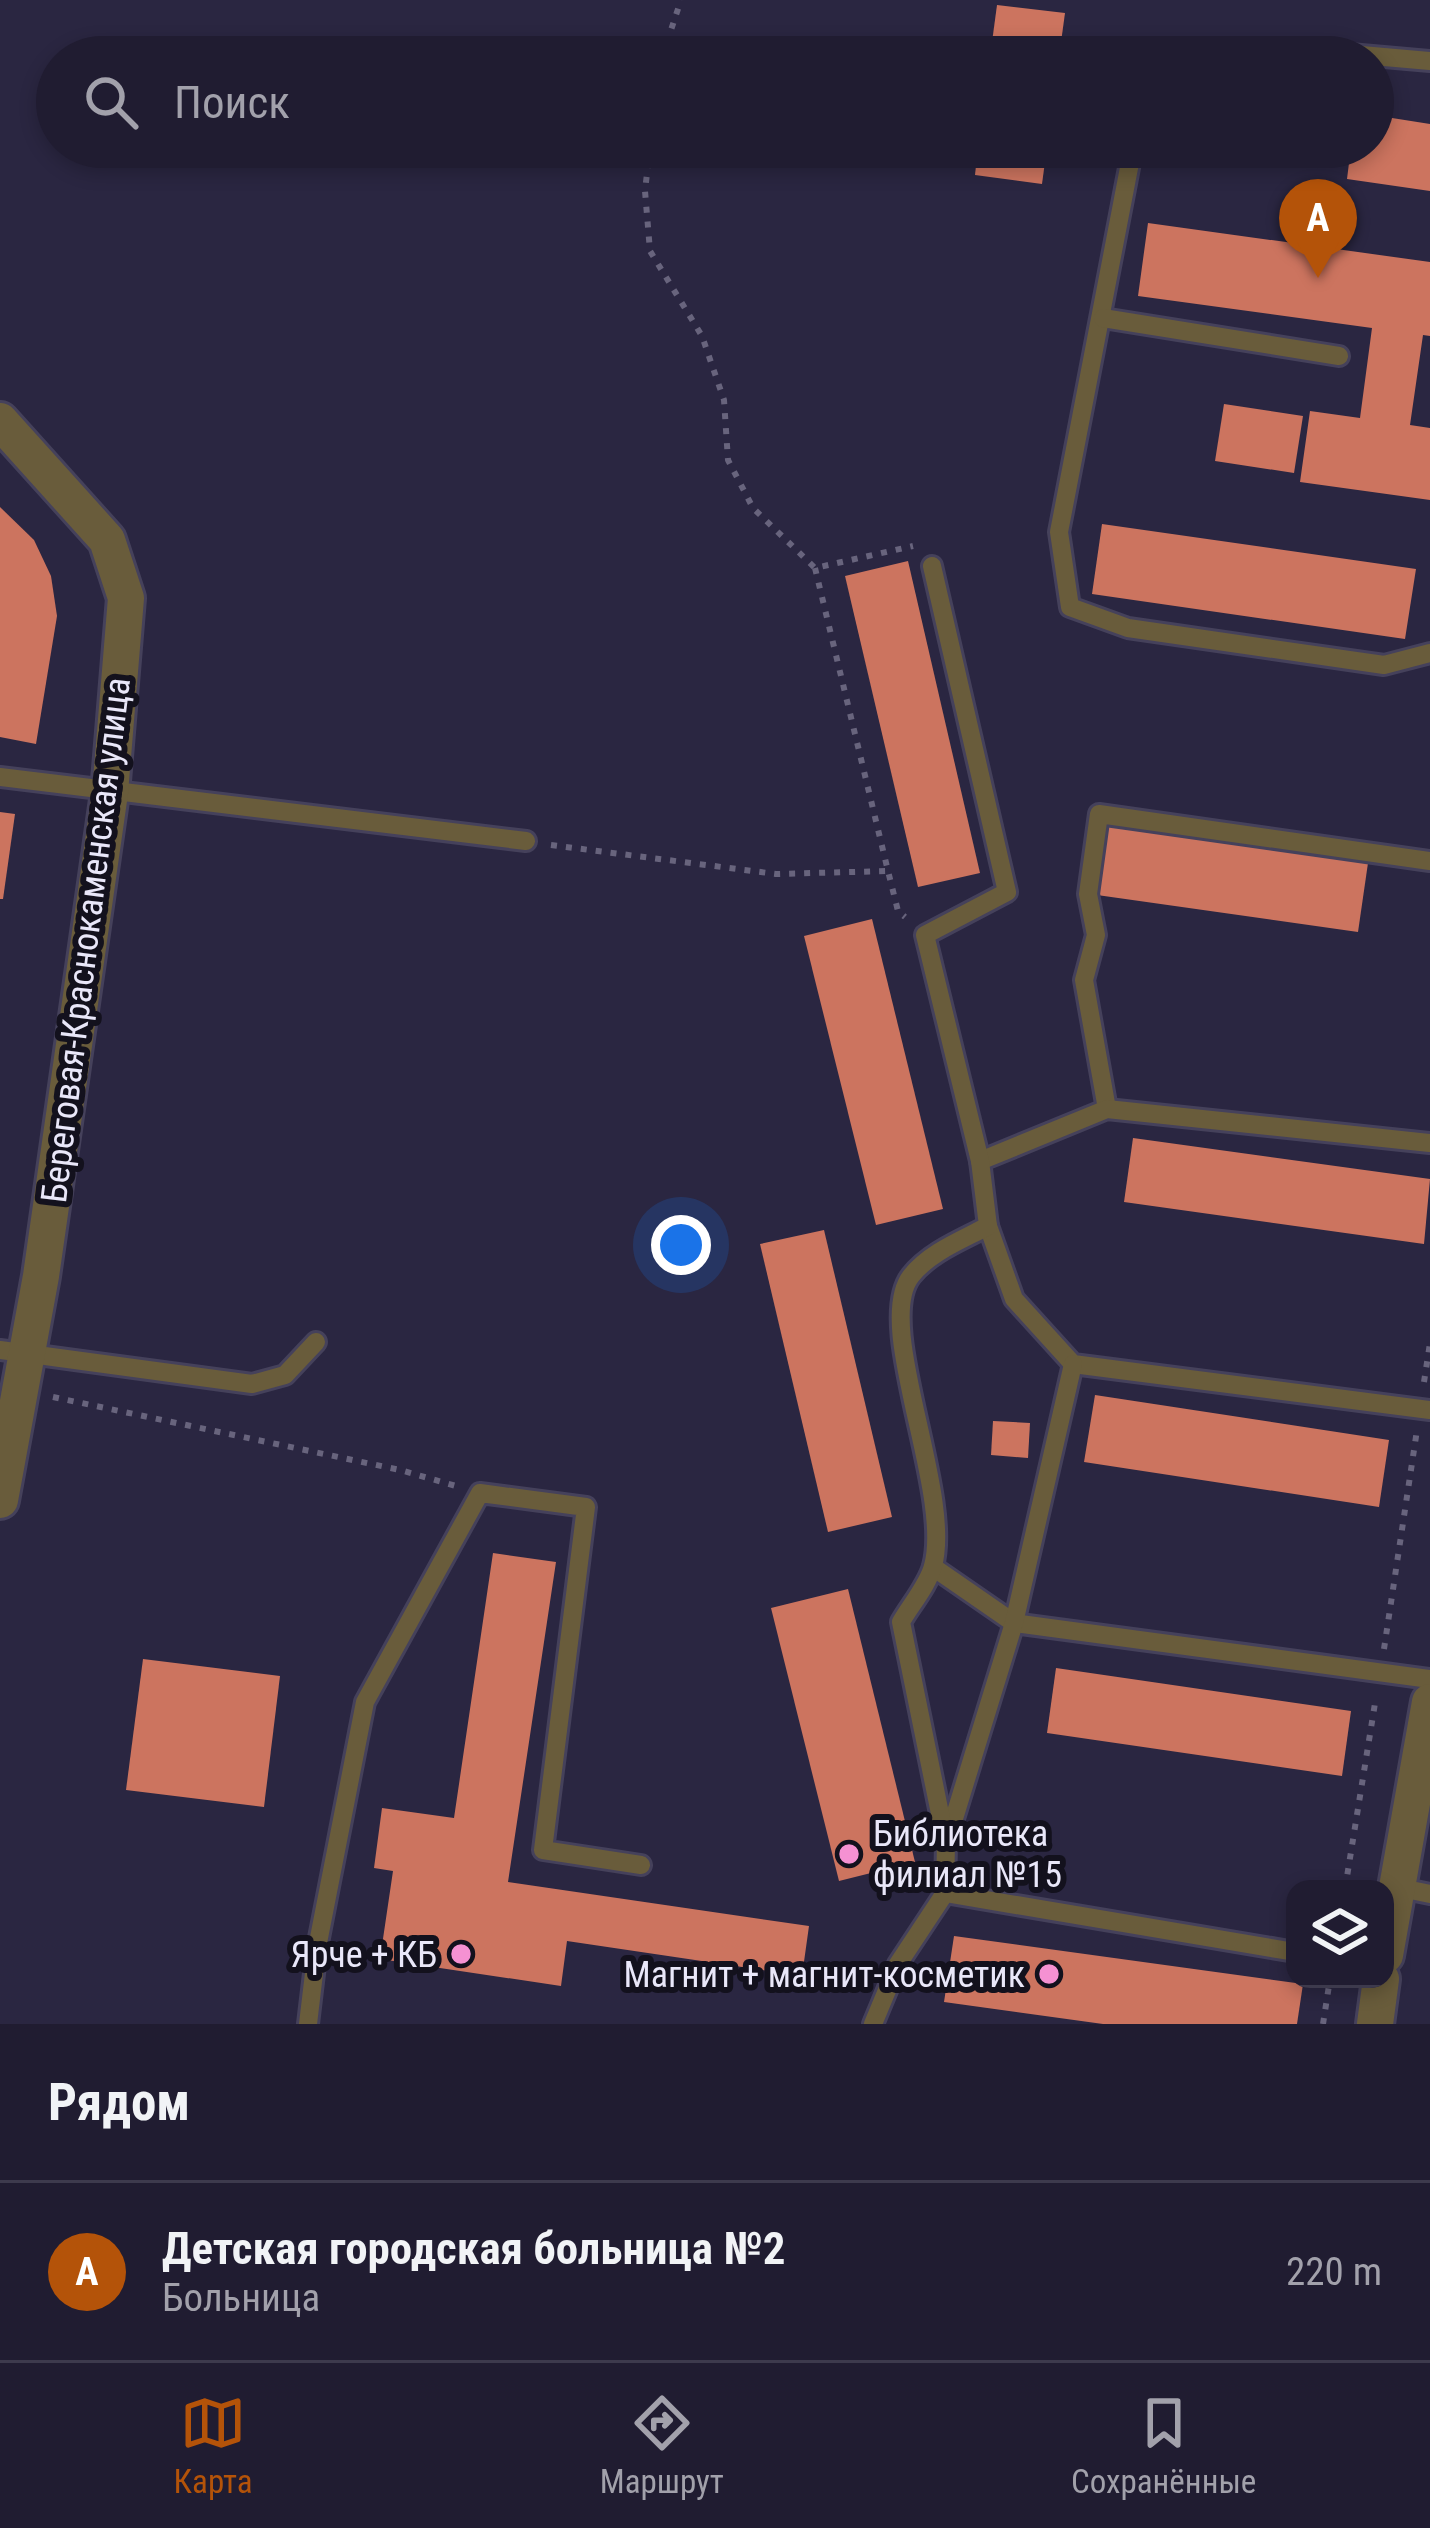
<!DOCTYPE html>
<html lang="ru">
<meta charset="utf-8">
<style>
body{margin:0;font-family:"Roboto Condensed",sans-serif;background:#282539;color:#f1f3f6}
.controls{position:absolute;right:36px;bottom:36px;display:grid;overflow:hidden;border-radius:24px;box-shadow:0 6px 18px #0003}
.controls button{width:108px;height:108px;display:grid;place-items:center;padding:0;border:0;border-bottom:3px solid #3d3a4d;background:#201c31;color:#f1f3f6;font:60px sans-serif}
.you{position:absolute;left:681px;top:1245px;width:42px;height:42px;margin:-30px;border:9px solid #fff;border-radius:50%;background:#1a73e8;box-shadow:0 0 0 18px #1a73e833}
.badge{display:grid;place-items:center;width:78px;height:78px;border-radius:50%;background:#b45309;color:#fff;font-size:39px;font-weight:700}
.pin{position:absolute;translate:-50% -99px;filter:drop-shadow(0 3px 6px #0008)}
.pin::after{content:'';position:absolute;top:63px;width:42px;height:36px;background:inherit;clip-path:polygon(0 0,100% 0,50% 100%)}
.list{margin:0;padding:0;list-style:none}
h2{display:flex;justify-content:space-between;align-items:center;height:156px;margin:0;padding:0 48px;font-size:51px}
h2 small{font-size:39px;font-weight:400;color:#a2a1ab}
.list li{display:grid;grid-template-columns:78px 1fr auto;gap:36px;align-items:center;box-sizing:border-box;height:180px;padding:0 48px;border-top:3px solid #3d3a4d}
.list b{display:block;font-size:45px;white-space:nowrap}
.list p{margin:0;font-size:39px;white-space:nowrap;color:#a2a1ab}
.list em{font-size:39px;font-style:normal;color:#a2a1ab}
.icon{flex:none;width:66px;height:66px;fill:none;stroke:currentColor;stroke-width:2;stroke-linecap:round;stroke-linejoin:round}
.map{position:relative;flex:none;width:1430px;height:2024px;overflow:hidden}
.search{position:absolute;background:#201c31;box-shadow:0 6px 18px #0003;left:36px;right:36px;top:36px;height:132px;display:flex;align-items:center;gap:30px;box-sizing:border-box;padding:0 42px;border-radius:66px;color:#a2a1ab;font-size:45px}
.sheet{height:336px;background:#201c31}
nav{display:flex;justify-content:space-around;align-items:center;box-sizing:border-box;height:168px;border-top:3px solid #3d3a4d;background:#201c31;font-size:33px;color:#a2a1ab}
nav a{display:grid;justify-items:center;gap:6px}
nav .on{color:#b45309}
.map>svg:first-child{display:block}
</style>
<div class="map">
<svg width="1430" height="2024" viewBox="0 0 1430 2024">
<rect width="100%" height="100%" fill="#2a2641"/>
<g fill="#cc745f">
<polygon points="997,5 1065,13 1059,57 990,57"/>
<polygon points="1373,115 1430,124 1430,191 1347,179 1351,147 1373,147"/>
<polygon points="978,147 1047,147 1042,184 975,175"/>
<polygon points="1148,223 1430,262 1430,336 1423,335 1410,425 1430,428 1430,500 1300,482 1310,411 1360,418 1372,328 1138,296"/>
<polygon points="1224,404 1303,416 1294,473 1215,461"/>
<polygon points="0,507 34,540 51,576 57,616 36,744 0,737"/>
<polygon points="1102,524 1416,569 1405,639 1092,594"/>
<polygon points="908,561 980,873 918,887 845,576"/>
<polygon points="0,812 15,814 3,899 0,899"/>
<polygon points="1107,826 1368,863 1358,932 1097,895"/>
<polygon points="872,919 943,1209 876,1225 804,936"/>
<polygon points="1133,1138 1430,1179 1424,1244 1124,1202"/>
<polygon points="824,1230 892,1517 828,1532 760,1244"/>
<polygon points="1095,1395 1389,1440 1379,1507 1084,1462"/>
<polygon points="993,1421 1030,1423 1028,1458 991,1455"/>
<polygon points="493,1553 556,1562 508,1882 809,1926 802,1976 567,1941 561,1986 380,1959 393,1871 374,1868 382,1808 454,1818"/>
<polygon points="848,1589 915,1862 839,1881 771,1608"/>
<polygon points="143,1659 280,1676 264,1807 126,1790"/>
<polygon points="1056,1668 1351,1711 1342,1776 1047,1733"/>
<polygon points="954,1936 1303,1984 1297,2024 1103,2024 944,2002"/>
</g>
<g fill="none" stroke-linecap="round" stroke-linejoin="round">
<defs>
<g id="lane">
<polyline points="1267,57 1282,48 1430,61"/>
<polyline points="1133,147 1059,532 1070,607 1128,628 1384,665 1430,653"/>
<polyline points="1103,318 1339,356"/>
<polyline points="0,777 526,841"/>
<polyline points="1107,1109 1084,980 1096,935 1088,894 1099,814 1430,861"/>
<polyline points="980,1161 1107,1109 1430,1143"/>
<polyline points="988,1226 1014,1299 1073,1364 1430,1410"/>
<polyline points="0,1350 252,1384 285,1375 316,1342"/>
<polyline points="933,1567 1014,1623 1430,1679"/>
<polyline points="948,1838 1014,1623 1073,1364"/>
<polyline points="1396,1887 1430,1894"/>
<polyline points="945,1893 1295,1952"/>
<polyline points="308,2024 317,1948 365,1702 480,1493 586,1507 543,1850 641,1865"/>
<path d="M873,2024L898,1964L945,1893L946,1843L901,1622C910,1606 928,1585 933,1566C953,1492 873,1325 911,1276C930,1252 962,1240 988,1226L980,1161L925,935L1007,892L932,566"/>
</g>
<g id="street">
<polyline points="0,421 107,540 126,598 110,793 41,1276 0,1500"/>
<polyline points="1385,1955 1430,1702"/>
<polyline points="1375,2024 1381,1979"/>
</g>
</defs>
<use href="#lane" stroke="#45415b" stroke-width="24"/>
<use href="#street" stroke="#45415b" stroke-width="42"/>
<g stroke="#68647d" stroke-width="6" stroke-dasharray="6 9" stroke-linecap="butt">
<polyline points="662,57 681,0"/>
<polyline points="650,147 645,191 650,251 702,336 724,400 728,460 753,508 815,568 913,546"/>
<polyline points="815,568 888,871 898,911 905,917"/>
<polyline points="551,845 776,874 888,871"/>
<polyline points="1424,1382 1430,1343"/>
<polyline points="53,1397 400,1470 456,1486"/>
<polyline points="1384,1649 1417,1430"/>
<polyline points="1345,1889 1376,1697"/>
<polyline points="1323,2024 1330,1979"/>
</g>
<use href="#lane" stroke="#695c3b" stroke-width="18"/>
<use href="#street" stroke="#695c3b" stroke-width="36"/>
</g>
<g fill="#f591d2" stroke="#13111d" stroke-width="4.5">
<circle cx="849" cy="1854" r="12"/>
<circle cx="461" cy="1954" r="12"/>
<circle cx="1049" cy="1974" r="12"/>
</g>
<g text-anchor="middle" stroke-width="12" stroke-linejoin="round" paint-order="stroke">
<g font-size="36" fill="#e9e7f9" stroke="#13111d">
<text transform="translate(85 940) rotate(-83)" y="13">Береговая-Краснокаменская улица</text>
</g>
<g font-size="36" fill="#e9e7f9" stroke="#13111d" text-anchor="end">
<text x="873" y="1846" text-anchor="start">Библиотека<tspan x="873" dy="41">филиал №15</tspan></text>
<text x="437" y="1967">Ярче + КБ</text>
<text x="1025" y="1987">Магнит + магнит-косметик</text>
</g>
</g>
</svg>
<div class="controls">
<button><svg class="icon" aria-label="layers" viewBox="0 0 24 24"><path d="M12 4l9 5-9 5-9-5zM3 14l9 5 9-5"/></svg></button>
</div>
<div class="you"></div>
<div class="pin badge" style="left:1318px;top:278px">A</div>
<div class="search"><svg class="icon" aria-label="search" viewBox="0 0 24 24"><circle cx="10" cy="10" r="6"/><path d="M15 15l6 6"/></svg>Поиск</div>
</div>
<section class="sheet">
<h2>Рядом<small></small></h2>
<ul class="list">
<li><span class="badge">A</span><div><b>Детская городская больница №2</b><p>Больница</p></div><em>220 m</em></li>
</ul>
</section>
<nav>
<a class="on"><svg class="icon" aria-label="map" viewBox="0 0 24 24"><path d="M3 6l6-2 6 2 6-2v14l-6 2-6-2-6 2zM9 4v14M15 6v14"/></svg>Карта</a>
<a><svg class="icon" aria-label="directions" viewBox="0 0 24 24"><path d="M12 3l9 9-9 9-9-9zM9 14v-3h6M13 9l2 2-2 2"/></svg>Маршрут</a>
<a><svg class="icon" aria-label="saved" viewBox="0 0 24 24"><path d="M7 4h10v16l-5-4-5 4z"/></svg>Сохранённые</a>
</nav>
